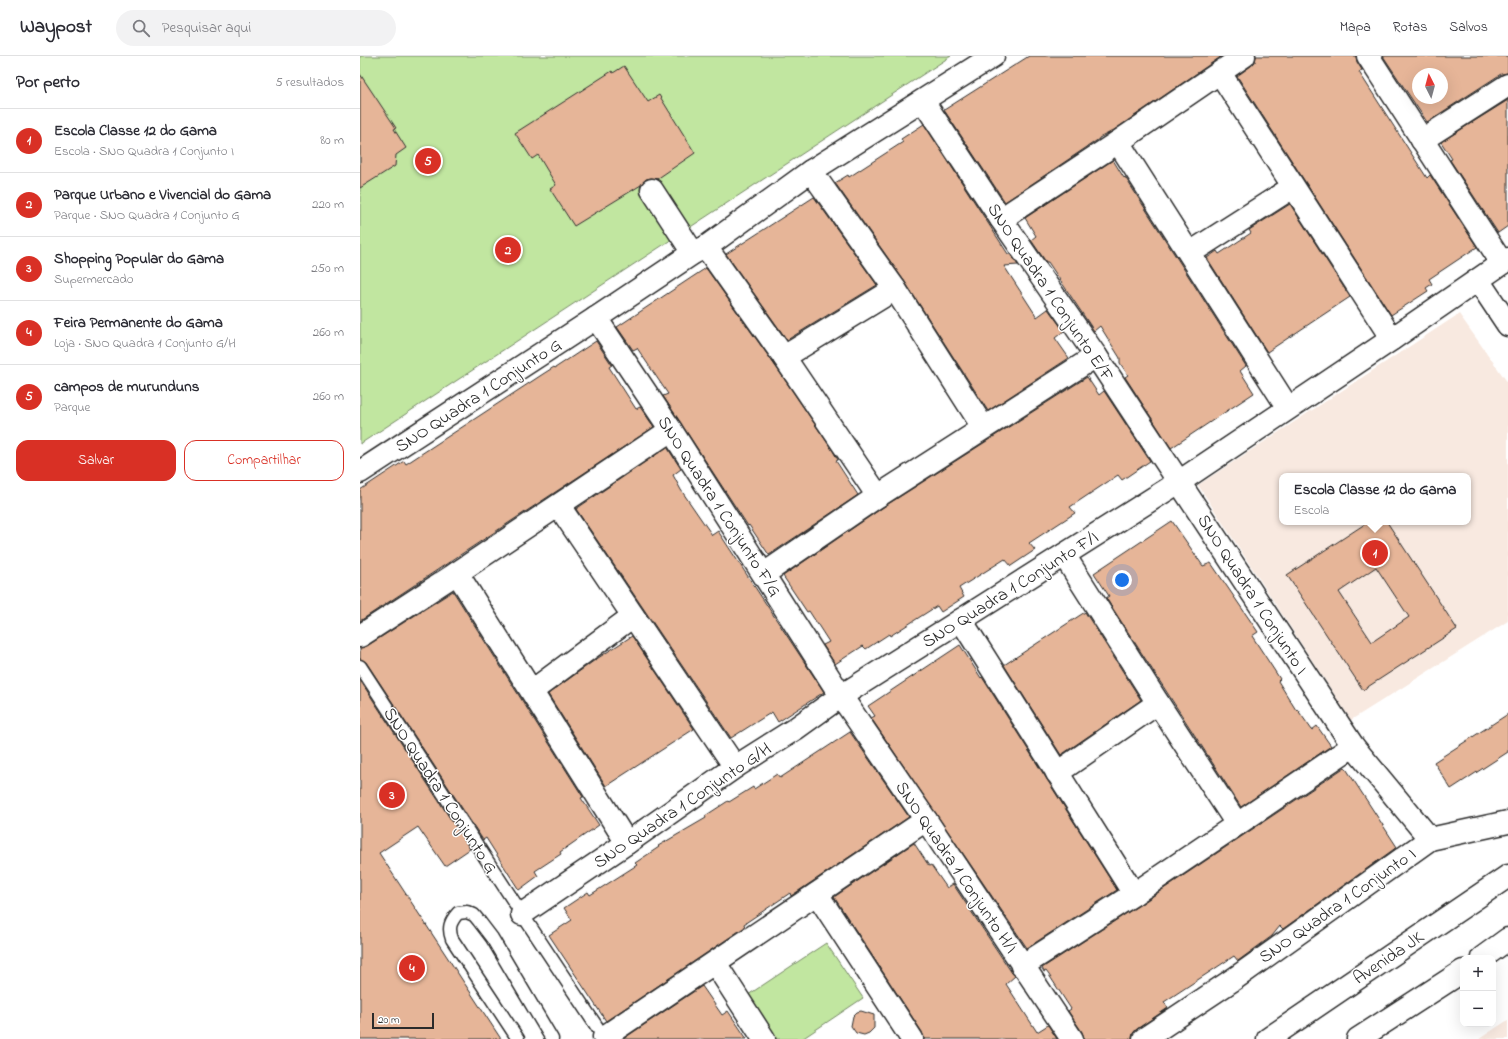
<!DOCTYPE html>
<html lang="pt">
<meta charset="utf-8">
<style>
body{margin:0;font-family:"Indie Flower",sans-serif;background:#f2f2f3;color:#2b2b33}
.controls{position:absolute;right:12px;bottom:12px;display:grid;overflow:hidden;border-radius:8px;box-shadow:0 4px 16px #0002}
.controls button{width:36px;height:36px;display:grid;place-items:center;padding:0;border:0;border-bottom:1px solid #e1e1e2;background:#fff;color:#2b2b33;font:20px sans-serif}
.compass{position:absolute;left:1052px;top:12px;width:36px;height:36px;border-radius:50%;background:#fff;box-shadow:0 4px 16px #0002;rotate:354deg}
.scale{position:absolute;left:12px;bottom:10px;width:62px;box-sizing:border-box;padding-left:4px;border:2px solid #2b2b2b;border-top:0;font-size:11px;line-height:14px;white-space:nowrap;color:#2b2b2b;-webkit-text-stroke:3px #fff;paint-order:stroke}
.you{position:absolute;left:762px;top:524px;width:14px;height:14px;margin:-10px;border:3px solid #fff;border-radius:50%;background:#1a73e8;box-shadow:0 0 0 6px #1a73e833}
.badge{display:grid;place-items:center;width:26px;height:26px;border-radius:50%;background:#d93025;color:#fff;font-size:13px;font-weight:700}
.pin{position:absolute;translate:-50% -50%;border:2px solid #fff;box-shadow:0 1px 4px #0006}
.popup{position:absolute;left:919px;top:417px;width:192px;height:52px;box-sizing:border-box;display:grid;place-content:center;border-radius:8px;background:#fff;filter:drop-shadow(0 1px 3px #0005);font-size:13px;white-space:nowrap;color:#7c7c81}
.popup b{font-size:15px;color:#2b2b33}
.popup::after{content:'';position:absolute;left:50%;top:100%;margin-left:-8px;border:8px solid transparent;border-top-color:#fff}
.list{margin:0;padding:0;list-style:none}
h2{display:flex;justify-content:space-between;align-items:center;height:52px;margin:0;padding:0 16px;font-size:17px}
h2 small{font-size:13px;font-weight:400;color:#7c7c81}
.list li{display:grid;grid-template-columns:26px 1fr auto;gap:12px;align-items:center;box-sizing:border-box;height:64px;padding:0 16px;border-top:1px solid #e1e1e2}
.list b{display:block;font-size:15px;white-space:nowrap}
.list p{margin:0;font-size:13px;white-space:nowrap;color:#7c7c81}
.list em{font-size:13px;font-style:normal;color:#7c7c81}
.actions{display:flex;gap:8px;padding:12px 16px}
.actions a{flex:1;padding:9px 0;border:1px solid #d93025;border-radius:12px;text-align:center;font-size:14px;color:#d93025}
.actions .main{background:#d93025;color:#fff}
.icon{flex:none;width:22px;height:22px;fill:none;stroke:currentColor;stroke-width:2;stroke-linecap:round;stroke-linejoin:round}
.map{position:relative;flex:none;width:1148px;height:983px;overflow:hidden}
header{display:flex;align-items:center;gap:24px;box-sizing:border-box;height:56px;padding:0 20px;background:#fff;border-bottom:1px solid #e1e1e2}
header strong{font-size:19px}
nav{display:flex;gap:22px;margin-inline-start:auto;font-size:14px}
.search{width:280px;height:36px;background:#f2f2f3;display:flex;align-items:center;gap:10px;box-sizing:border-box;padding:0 14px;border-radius:22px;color:#7c7c81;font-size:15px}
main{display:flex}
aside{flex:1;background:#fff}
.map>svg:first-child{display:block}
</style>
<header>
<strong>Waypost</strong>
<div class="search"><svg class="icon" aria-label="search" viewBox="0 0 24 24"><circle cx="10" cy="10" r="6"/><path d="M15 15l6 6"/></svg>Pesquisar aqui</div>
<nav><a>Mapa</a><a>Rotas</a><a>Salvos</a></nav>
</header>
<main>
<aside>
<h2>Por perto<small>5 resultados</small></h2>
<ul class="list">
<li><span class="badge">1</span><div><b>Escola Classe 12 do Gama</b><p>Escola · SNO Quadra 1 Conjunto I</p></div><em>80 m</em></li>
<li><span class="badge">2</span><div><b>Parque Urbano e Vivencial do Gama</b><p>Parque · SNO Quadra 1 Conjunto G</p></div><em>220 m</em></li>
<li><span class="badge">3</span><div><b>Shopping Popular do Gama</b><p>Supermercado</p></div><em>250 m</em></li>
<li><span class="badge">4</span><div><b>Feira Permanente do Gama</b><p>Loja · SNO Quadra 1 Conjunto G/H</p></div><em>260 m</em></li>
<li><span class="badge">5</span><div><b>campos de murunduns</b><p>Parque</p></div><em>260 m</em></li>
</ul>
<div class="actions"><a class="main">Salvar</a><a>Compartilhar</a></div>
</aside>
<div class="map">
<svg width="1148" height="983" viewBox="0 0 1148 983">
<rect width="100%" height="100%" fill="#fff"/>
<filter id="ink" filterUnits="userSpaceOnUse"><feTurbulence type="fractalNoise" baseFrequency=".025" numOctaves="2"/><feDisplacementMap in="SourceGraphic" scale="8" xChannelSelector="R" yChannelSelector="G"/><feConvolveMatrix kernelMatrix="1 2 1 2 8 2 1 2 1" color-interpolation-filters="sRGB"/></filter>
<g filter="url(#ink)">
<g fill="#f8e9e0" fill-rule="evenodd">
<path d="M1099,258L1148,327V565L991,664L838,429ZM922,420H1108V466H922Z"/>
<polygon points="1148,964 1148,983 1119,983"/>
</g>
<g fill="#c1e6a0" stroke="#768866">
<polygon points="0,0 591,0 0,388"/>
<polygon points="466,887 503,942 442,983 413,983 385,941"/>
</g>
<g fill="#e6b598" stroke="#2b2b2b" fill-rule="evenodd">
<polygon points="669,0 862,0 751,76 739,82 739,83 645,146 584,54"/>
<polygon points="896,0 996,0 997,6 1002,14 999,16 1067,122 1070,119 1117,191 1069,223 1072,228 1066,232 1068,235 1031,259 877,20 891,10 895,6"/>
<path d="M1023,0H1148V17L1141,18L1067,66ZM1058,18H1082V42H1058Z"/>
<polygon points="264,10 288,46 299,39 335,97 297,123 291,122 286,123 281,129 214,170 190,133 196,129 178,99 172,103 155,77 252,15 253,17"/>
<polygon points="0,18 36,72 34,73 46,92 36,99 35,110 0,132"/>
<polygon points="1148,44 1148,170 1138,177 1090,104 1092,103 1081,86"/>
<polygon points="564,68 648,198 650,198 658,209 644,210 677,261 688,253 704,275 695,282 709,302 628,355 545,226 475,127 488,119 489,121 543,86 541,83"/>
<polygon points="753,104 764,122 765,121 886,310 880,315 894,337 811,392 765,321 768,319 760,307 760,302 740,270 734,275 688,206 686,206 671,184 676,180 665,162"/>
<polygon points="454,141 517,229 427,284 366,198"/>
<polygon points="930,148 990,241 907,296 847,202 857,195 859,198 891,177 889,174"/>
<polygon points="346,212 414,308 473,395 478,404 476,405 498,439 409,499 389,469 388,470 303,340 308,338 277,292 273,294 257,271"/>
<polygon points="236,285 252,309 249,311 276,353 280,351 294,371 0,565 0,434 44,405 46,408 183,318 194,311 195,312"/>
<polygon points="727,321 739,339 744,335 790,405 762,424 758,419 710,451 715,457 669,487 675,494 651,510 645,503 599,532 604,541 581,556 577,550 530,580 529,578 506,593 503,590 475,608 463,589 469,586 449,555 447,556 423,520 525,450"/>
<polygon points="307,391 321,413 313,419 321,434 352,479 358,475 464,636 418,666 412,656 371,682 216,453"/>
<polygon points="812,465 843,510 851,507 898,576 892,580 920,623 918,625 936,654 937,653 952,674 957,670 971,690 881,751 746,542 749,540 734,517"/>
<path d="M1008,466H1027L1097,573L1003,634L927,519ZM1016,511L1049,561L1012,586L979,536Z"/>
<polygon points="93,535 223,741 221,742 239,769 200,796 201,798 175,815 178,820 159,834 126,782 123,784 6,606 0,603 0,592 7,590"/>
<polygon points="725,556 781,644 701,699 644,609"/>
<polygon points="272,580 334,673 246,730 188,638 235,604"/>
<polygon points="600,589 621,622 622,621 757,834 667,892 511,662 515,660 508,650"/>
<polygon points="0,624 110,793 85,810 58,771 19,797 141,983 0,983"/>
<polygon points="1148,658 1148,696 1091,733 1074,706"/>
<polygon points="490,676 549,761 431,840 430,837 384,868 385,871 246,965 189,879 212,864 204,852 228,836 230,839 277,809 275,807 299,791 298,790 346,762 345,760 368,745 369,746 393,731 394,733 417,718 420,722"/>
<polygon points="985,711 1037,791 923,873 920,870 912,880 878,905 874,900 804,946 808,952 777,973 773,977 772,983 724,983 722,976 708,955 711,953 689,919 686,915 684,916 682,912 781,848"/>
<polygon points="554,787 569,810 571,809 587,832 593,828 652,917 655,920 646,928 677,976 688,969 697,983 564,983 562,976 474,841"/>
<polygon points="342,930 362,959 368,955 387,983 263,983"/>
<polygon points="501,955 514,959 514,972 509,977 504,979 496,977 491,970 493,960 497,956"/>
</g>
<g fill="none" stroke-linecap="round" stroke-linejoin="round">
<defs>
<g id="service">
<polyline points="0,610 162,858 245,983"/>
<path d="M158,983L92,883C88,872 90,866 98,857L107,856L114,859L119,865L132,882L192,983"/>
</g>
<g id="minor">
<polyline points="1008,0 1142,207"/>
<polyline points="860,17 1032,283"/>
<polyline points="563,45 641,163 736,300 993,690 1070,783"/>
<polyline points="1062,84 1148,29"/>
<polyline points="758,86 928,352"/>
<polyline points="451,115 535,233 623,371"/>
<polyline points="292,134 333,197"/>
<polyline points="641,163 758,86 884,0"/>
<polyline points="346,191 424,301 518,440"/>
<polyline points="830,197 933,131"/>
<polyline points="1118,224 1148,269"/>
<polyline points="236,262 311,374 481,640 566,764 712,983"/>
<polyline points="424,301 535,233"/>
<polyline points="199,450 375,711"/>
<polyline points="704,499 798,647 877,768"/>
<polyline points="97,517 267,787"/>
<polyline points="404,518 518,440 736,300"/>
<polyline points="601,564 774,838"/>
<polyline points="0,580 97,517 311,374"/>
<polyline points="172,635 273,560"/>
<polyline points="697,717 798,647"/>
<polyline points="457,838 552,983"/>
<polyline points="162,858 267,787 375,711 435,673 481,640 819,426 1032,283 1148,203"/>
<polyline points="355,907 404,983"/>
<polyline points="662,910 774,838 993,690"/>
<polyline points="244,981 566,764"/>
<polyline points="784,983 877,921 1070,783 1148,766"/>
</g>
<polyline id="tertiary" points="0,416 236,262 333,197 346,191 451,115 633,0"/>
<g id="secondary">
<polyline points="1122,902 1148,883"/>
<polyline points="908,983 1148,820"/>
<polyline points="998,983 1103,915"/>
</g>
</defs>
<use href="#service" stroke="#2b2b2b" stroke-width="15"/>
<use href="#minor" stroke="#2b2b2b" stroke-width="25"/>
<use href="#tertiary" stroke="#2b2b2b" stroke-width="25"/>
<use href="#secondary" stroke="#2b2b2b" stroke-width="25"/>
<use href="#service" stroke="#fff" stroke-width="12"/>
<use href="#minor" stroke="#fff" stroke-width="22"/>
<use href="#tertiary" stroke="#fff" stroke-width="22"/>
<use href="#secondary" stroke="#fff" stroke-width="22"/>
</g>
</g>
<g text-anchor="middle" stroke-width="3" stroke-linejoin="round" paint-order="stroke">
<g font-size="18" fill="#2b2b2b" stroke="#fff">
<text transform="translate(691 236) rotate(56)" y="6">SNO Quadra 1 Conjunto E/F</text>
<text transform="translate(118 339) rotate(-33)" y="6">SNO Quadra 1 Conjunto G</text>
<text transform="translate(360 450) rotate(57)" y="6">SNO Quadra 1 Conjunto F/G</text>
<text transform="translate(650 533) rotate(-32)" y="6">SNO Quadra 1 Conjunto F/I</text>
<text transform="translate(893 538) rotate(57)" y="6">SNO Quadra 1 Conjunto I</text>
<text transform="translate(81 734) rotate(57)" y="6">SNO Quadra 1 Conjunto G</text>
<text transform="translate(322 749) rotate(-34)" y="6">SNO Quadra 1 Conjunto G/H</text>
<text transform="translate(597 811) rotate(56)" y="6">SNO Quadra 1 Conjunto H/I</text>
<text transform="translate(977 849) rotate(-35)" y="6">SNO Quadra 1 Conjunto I</text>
<text transform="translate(1028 901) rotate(-34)" y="6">Avenida JK</text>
</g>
</g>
</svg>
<div class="controls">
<button>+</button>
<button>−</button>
</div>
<svg class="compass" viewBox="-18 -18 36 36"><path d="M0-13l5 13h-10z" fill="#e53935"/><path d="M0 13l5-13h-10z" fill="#7c7c81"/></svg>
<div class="scale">20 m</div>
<div class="you"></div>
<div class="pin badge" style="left:1015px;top:497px">1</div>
<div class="popup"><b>Escola Classe 12 do Gama</b>Escola</div>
<div class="pin badge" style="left:148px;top:194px">2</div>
<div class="pin badge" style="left:32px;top:739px">3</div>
<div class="pin badge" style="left:52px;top:912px">4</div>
<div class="pin badge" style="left:68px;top:105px">5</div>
</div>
</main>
